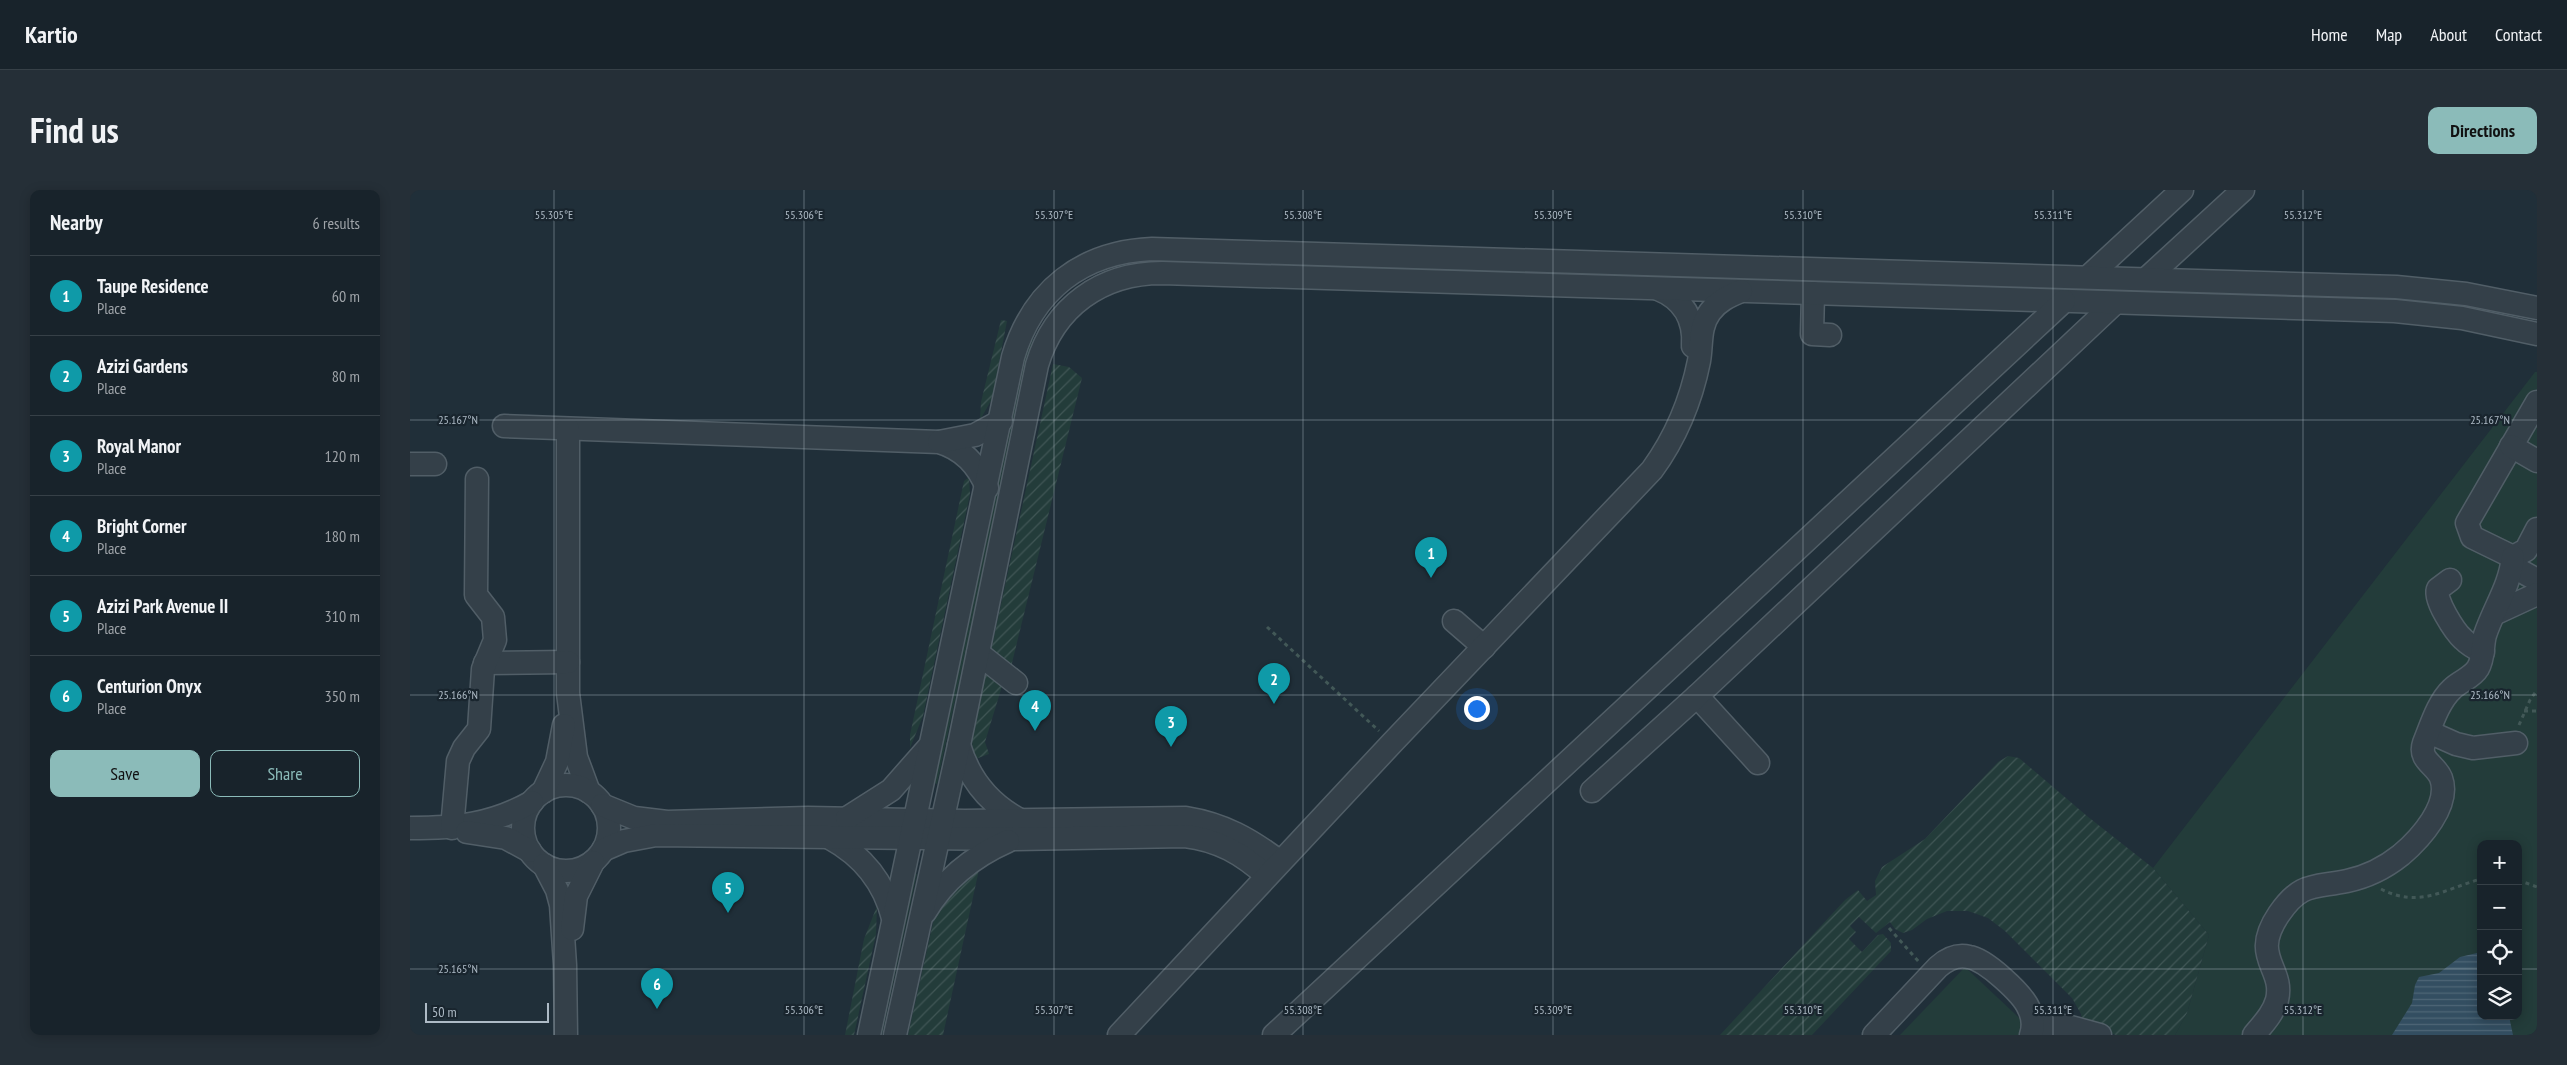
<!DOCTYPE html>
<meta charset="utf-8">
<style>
body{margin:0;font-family:"PT Sans Narrow",sans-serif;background:#252f37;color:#f1f3f6}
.controls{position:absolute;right:15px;bottom:15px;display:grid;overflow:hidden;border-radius:10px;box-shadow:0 2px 12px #0003}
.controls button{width:45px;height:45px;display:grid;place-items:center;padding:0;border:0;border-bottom:1px solid #364047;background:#18232b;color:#f1f3f6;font:25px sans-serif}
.scale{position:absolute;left:15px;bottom:12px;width:124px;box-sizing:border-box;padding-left:5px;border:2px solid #aebbc6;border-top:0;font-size:14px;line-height:18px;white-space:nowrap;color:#aebbc6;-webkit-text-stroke:4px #19252e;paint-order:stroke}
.you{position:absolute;left:1066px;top:518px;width:18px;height:18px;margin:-12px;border:4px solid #fff;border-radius:50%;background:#1a73e8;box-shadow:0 0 0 8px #1a73e833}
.badge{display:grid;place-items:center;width:32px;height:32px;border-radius:50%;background:#8bbbb9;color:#fff;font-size:16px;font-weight:700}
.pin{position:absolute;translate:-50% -41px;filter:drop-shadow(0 1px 2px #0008)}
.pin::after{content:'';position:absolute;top:26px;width:18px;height:15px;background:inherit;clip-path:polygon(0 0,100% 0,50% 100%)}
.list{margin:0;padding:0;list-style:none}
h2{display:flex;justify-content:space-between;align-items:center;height:65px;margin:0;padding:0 20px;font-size:21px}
h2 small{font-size:16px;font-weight:400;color:#9fa4a9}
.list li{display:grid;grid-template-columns:32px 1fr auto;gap:15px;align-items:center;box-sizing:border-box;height:80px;padding:0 20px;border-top:1px solid #364047}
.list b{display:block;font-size:19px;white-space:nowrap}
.list p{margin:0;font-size:16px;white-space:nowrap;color:#9fa4a9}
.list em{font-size:16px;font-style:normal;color:#9fa4a9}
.actions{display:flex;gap:10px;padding:15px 20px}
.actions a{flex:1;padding:11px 0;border:1px solid #8bbbb9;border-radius:10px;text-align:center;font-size:18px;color:#8bbbb9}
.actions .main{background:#8bbbb9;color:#111}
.icon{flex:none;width:28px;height:28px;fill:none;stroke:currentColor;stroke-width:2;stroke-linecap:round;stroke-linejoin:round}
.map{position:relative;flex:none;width:2127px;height:845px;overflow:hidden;border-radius:10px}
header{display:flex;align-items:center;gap:30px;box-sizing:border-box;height:70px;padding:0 25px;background:#18232b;border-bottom:1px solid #364047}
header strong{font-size:24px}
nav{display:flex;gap:28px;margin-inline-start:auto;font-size:18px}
.intro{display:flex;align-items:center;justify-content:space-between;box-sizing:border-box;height:120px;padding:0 30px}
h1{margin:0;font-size:35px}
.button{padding:12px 22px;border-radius:10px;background:#8bbbb9;color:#111;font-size:18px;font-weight:700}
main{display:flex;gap:30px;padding:0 30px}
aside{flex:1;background:#18232b;border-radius:10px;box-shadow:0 2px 12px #0003}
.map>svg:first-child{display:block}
</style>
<header>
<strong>Kartio</strong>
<nav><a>Home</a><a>Map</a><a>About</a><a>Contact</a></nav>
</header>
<div class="intro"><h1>Find us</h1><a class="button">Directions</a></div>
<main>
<aside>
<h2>Nearby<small>6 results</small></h2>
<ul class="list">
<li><span class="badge" style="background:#0f9aa8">1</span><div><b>Taupe Residence</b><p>Place</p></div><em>60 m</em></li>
<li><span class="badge" style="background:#0f9aa8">2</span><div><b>Azizi Gardens</b><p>Place</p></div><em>80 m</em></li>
<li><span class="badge" style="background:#0f9aa8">3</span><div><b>Royal Manor</b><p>Place</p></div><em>120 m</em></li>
<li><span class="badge" style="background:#0f9aa8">4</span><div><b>Bright Corner</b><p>Place</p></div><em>180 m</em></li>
<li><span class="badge" style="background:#0f9aa8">5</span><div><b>Azizi Park Avenue II</b><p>Place</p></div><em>310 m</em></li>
<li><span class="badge" style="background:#0f9aa8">6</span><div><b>Centurion Onyx</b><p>Place</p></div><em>350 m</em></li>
</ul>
<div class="actions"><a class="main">Save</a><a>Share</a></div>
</aside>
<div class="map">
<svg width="2127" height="845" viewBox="0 0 2127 845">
<defs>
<pattern id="garden-furrows" width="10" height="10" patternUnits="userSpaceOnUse" patternTransform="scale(1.25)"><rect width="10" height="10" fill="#233c3a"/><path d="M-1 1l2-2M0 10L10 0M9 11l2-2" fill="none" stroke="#405655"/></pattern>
<pattern id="water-rules" width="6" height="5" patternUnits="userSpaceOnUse" patternTransform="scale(1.25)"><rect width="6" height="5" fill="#334e61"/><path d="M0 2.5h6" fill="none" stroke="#4e6676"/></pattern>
</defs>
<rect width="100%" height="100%" fill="#202f39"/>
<g fill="#233c3a" fill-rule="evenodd">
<polygon points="620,144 623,150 527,594 523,593"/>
<path d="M2125,182H2127V845H1765L1777,823L1799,745L1743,678ZM2071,654H2108V826H2071Z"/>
<polygon points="503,683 507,684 472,845 468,845"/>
<polygon points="1555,777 1620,838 1613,845 1490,845"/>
</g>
<g fill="url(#garden-furrows)">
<polygon points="591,130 597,131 582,209 570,230 571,212"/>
<polygon points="643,174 659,177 672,188 600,481 580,465"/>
<polygon points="559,287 560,304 513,526 500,558 500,545 554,291"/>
<polygon points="577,478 593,493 575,552 579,564 563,570 562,549"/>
<polygon points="1598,566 1609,568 1677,626 1743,678 1799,745 1777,823 1765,845 1706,845 1673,835 1671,824 1662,808 1595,741 1578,728 1558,721 1537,721 1517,729 1502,740 1493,743 1485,739 1480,732 1466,743 1449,727 1440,736 1446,742 1439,749 1452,762 1468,745 1473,744 1481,753 1481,761 1402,845 1310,845 1435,710 1448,700 1457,711 1466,705 1465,691 1472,677 1515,649 1588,572"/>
<polygon points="570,675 533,845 498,845 525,724 529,714"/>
<polygon points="467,716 466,744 444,845 435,845 454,749"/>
</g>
<polygon fill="url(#water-rules)" points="2071,762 2071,826 2099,826 2103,845 1982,845 2002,813 2005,795 2009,787 2029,783 2050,767"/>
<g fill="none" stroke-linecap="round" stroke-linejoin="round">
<defs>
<g id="minor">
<polyline points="1678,87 1772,0"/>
<polyline points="1736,89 1833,0"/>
<path d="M1248,99C1273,109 1285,129 1283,156"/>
<polyline points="1403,103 1402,144 1420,145"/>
<polyline points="2127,212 2057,333 2062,347 2103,367 2116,360 2127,339"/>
<path d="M94,236L529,252C553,259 568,275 577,298"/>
<polyline points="158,239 158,503 166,567 179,602"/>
<polyline points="529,252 565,245 591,231"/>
<polyline points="2101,256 2127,271"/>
<polyline points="0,274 25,274"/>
<polyline points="2102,376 2127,390"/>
<path d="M2040,390L2028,399C2023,408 2045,442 2053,449C2059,455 2066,459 2073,462"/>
<polyline points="2084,424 2127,404"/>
<polyline points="1044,431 1074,457"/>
<polyline points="568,463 606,493"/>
<polyline points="75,473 158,472"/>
<polyline points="1287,506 1348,573"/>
<polyline points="2019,542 2046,554 2063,558 2106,553"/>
<path d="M549,555C559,589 580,615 612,631"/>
<circle cx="156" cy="638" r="43"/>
<polyline points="1182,601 1287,506 1705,113"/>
<polyline points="133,602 147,572 154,535"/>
<path d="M192,615L224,628L257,632L398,628L555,631L776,628C813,634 840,649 870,672"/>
<polyline points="437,628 481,600 518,558"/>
<path d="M0,638C47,638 81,635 122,612"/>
<polyline points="42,638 48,571 54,558 69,539 73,479 85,450 83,427 66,405 67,289"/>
<polyline points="57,642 96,648 120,661"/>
<path d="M420,648C453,666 474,692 483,728"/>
<path d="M193,660L214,651L246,645L603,649L775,646C809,650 832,664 857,686"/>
<polyline points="134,675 147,700 151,715 155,775 156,845"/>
<path d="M515,722C534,690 564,666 598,651"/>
<polyline points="162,739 166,706 183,672"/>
<polyline points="1623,836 1657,836 1690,845"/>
<path d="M459,845L603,167C623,100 672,62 742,59L1986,97L2056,104L2127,118"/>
<path d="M485,845L549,555L627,175C644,117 691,83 752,83L1985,121L2052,128L2127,144"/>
<path d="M709,845L982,553L1242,280C1266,247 1281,211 1289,171C1292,154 1289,137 1300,122C1308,111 1319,106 1331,101"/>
<polyline points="864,845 1654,111"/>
<path d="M1464,845L1528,777C1537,769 1547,764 1559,767C1575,769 1613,804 1619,819C1623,827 1624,836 1621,845"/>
<path d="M1844,845C1853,834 1863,824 1867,810C1875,777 1839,768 1869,724C1891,692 1903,698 1937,691C1956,687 1976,677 1991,665C2010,649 2041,615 2031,588C2026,575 2008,570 2014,553C2021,536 2028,512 2042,499C2050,491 2062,488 2068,478C2074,468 2072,456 2075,445C2084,418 2100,396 2103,367"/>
</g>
</defs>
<use href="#minor" stroke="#515e67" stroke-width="25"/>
<g stroke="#425857" stroke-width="3" stroke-dasharray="4 4" stroke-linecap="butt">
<polyline points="857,437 969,541"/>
<polyline points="2114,521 2127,521"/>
<polyline points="2109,535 2120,510 2127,500"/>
<polyline points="2108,690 2127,697"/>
<path d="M1971,699C2010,719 2034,699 2071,689"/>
<polyline points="1479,738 1509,772"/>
</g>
<use href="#minor" stroke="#344049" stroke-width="22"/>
</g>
<path fill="none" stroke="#aebbc6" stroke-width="1" stroke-opacity="0.45" d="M144,0V845M394,0V845M644,0V845M893,0V845M1143,0V845M1393,0V845M1643,0V845M1893,0V845M0,230H2127M0,505H2127M0,779H2071M2108,779H2127"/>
<g font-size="12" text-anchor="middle" fill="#aebbc6" stroke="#19252e" stroke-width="4.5" stroke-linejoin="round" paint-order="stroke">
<text x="144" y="29">55.305°E</text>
<text x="394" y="29">55.306°E</text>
<text x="644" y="29">55.307°E</text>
<text x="893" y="29">55.308°E</text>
<text x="1143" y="29">55.309°E</text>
<text x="1393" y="29">55.310°E</text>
<text x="1643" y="29">55.311°E</text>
<text x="1893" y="29">55.312°E</text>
<text x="48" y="234">25.167°N</text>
<text x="2080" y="234">25.167°N</text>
<text x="48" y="509">25.166°N</text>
<text x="2080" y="509">25.166°N</text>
<text x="48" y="783">25.165°N</text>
<text x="394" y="824">55.306°E</text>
<text x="644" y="824">55.307°E</text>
<text x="893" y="824">55.308°E</text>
<text x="1143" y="824">55.309°E</text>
<text x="1393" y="824">55.310°E</text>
<text x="1643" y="824">55.311°E</text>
<text x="1893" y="824">55.312°E</text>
</g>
</svg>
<div class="controls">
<button>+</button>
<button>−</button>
<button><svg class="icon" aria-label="locate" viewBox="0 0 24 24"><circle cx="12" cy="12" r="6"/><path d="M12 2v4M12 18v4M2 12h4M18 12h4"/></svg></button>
<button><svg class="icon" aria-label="layers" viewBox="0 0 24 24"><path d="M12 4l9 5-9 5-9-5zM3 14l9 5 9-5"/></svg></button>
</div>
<div class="scale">50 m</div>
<div class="you"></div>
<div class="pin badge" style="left:1021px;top:388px;background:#0f9aa8">1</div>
<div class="pin badge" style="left:864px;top:514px;background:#0f9aa8">2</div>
<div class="pin badge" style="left:761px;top:557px;background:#0f9aa8">3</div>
<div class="pin badge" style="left:625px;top:541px;background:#0f9aa8">4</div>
<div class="pin badge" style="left:318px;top:723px;background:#0f9aa8">5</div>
<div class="pin badge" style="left:247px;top:819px;background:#0f9aa8">6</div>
</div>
</main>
